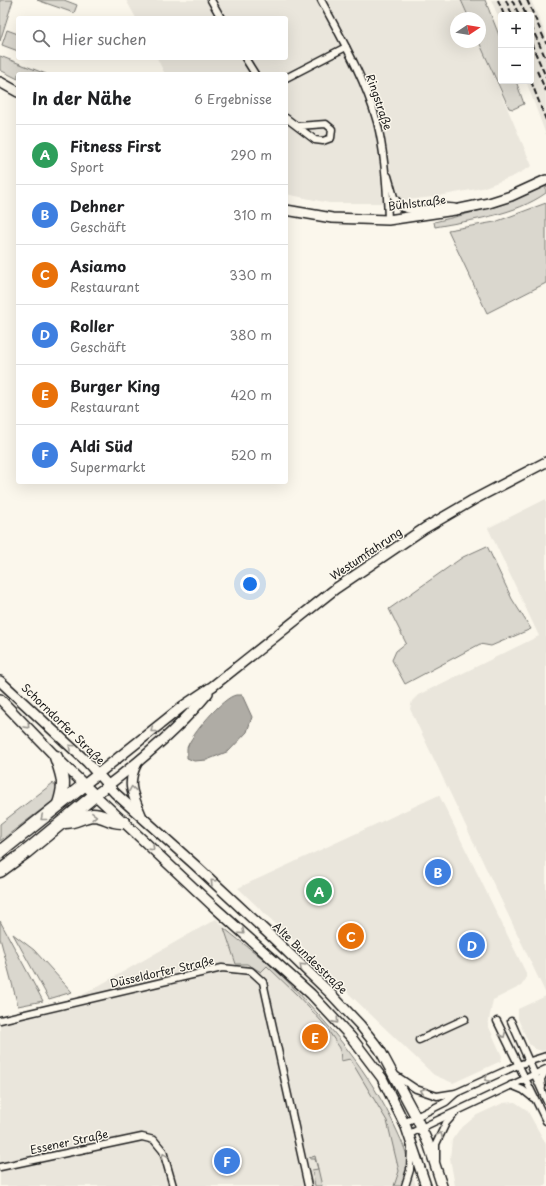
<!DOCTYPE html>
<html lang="de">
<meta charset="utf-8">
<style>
body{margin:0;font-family:"Playpen Sans",sans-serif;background:#f6f6f6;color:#202124}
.controls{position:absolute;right:12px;top:12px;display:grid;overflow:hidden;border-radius:4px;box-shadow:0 4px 16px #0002}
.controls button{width:36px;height:36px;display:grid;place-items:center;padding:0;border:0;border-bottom:1px solid #e0e0e0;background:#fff;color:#202124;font:20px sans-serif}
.compass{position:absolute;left:450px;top:12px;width:36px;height:36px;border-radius:50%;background:#fff;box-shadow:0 4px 16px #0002;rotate:78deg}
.you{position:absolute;left:250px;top:584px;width:14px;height:14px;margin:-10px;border:3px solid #fff;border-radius:50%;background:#1a73e8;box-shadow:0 0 0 6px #1a73e833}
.badge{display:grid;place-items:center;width:26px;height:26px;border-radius:50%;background:#1a73e8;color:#fff;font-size:13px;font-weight:700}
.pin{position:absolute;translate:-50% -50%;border:2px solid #fff;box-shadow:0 1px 4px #0006}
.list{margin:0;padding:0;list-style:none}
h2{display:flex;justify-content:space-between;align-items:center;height:52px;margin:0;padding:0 16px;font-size:17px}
h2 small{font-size:13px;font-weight:400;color:#757577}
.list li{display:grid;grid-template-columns:26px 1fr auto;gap:12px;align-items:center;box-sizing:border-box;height:60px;padding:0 16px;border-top:1px solid #e0e0e0}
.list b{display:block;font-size:15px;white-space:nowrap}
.list p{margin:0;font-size:13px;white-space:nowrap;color:#757577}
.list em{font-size:13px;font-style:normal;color:#757577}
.icon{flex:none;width:22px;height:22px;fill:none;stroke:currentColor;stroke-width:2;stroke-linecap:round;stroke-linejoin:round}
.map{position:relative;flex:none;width:546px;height:1186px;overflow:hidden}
.search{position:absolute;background:#fff;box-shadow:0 4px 16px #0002;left:16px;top:16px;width:272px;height:44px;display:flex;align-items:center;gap:10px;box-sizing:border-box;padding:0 14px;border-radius:4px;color:#757577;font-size:15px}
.panel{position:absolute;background:#fff;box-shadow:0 4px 16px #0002;left:16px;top:72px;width:272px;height:412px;border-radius:4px}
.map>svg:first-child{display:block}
</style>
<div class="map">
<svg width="546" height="1186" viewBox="0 0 546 1186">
<rect width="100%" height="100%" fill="#fbf7ec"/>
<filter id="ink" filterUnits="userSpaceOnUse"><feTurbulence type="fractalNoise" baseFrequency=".025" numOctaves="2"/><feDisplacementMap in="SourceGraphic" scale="8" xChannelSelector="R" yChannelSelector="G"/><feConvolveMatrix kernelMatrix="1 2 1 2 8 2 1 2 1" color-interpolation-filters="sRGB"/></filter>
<g filter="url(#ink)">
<g fill="#eae6dc">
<polygon points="126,0 461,0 468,18 456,18 456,42 479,42 532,166 514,176 482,188 433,197 380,203 329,203 286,194 286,74 165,74 157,58 286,58 286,18 136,18"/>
<polygon points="491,0 531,0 546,35 546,135 526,81 531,81 531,15 501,15 501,23"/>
<polygon points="546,499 546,994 410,709 412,701 418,695 539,636 488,528"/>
<polygon points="439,795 526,973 526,979 521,986 493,1000 488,1025 502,1056 501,1061 453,1083 434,1075 238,888"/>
<polygon points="216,919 294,989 353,1058 406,1154 416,1186 0,1186 0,1023 77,1006 77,998"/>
<polygon points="546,996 546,1050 542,1051 535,1049 529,1044 518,1019 518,1009"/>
<polygon points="515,1102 527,1110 546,1144 546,1186 455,1186 450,1158 452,1140 459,1130 477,1115 503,1103"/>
</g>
<g fill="#dad7ce" stroke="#7b7a75">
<polygon points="0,0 13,0 0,41"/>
<polygon points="37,0 64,0 77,5 74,13"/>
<polygon points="461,0 485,0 501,40 501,81 516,81 524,104 513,109 509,108 479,42 480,18 469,18"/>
<polygon points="7,30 18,34 18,51 2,45"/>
<polygon points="0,56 46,74 18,74 18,79 0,70"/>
<path d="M546,186V193C515,215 472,220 435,227L434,222C473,213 509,203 546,186Z"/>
<polygon points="546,203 546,283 487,313 448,230 495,222"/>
<polygon points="487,546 512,599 531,629 491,646 480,644 405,684 392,660 396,651 406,643 389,609 463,557"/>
<polygon points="53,783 59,791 54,800 0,841 0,824"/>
<polygon points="0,921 43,1001 18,1006 0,938"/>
<path d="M224,928C243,944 265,959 282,976C328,1022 371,1073 397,1131C402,1142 408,1154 408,1166C408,1172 405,1180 402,1186H394L399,1171L387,1121L350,1059L341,1061L340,1048L323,1023L297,995L267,966L261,972L247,964H236Z"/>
<polygon points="13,934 34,950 72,992 49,999"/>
<polygon points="315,1156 322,1186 315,1186 312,1170 318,1169 315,1159 310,1159 309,1158"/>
</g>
<path fill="#afaca5" stroke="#74726e" d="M236,695H242L252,717L247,732L229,751L207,760L194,761L187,758C187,755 187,751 187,748C191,735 223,697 236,695Z"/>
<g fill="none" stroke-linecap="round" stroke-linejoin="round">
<defs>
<g id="street">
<polyline points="211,0 221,18"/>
<path d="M321,0C342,39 365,79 377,122C385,153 387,188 388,220"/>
<polyline points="245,58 255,74"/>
<polyline points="286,78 346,47"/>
<polyline points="286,118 315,140 323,141 331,138 332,129 326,124 298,126"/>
<path d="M388,176L394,197L402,208C421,214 441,202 460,209"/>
<polyline points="0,1020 222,968 251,971 263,982 308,1186"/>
<polyline points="497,1021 546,1121"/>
<polyline points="511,1021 546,1100"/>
<polyline points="419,1040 465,1019"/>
<polyline points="395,1075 416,1089 437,1096 456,1093 518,1065 546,1056"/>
<polyline points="511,1085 523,1090 533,1098"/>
<polyline points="542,1087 541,1079 546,1070"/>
<polyline points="404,1123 446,1102 456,1093"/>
<polyline points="408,1135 421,1128 546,1069"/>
<polyline points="436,1160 436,1144 446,1123 455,1113"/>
<polyline points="0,1167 142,1137 154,1140 163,1151 173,1186"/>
<polyline points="405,1186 410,1170 411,1146"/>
</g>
<g id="secondary">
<polyline points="0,82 18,92"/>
<polyline points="286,210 332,218 388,220 455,210 489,203 511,196 546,180"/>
<polyline points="0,681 87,762 115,793 195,865 271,936 330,993 360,1025 380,1050 416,1117 428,1143 442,1186"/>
<polyline points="0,699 56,757 95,795 213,906 311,994 351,1037 382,1078 406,1127 426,1186"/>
<path d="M137,763C126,784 133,795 141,815"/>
<polyline points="84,785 183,706 213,686 335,589 425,528 473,500 546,462"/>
<path d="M95,795C136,765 176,732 208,693"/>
</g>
<g id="highway">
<path d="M56,757C63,777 66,783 59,804"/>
<path d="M65,822C76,822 82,816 93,815C101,815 107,819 114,821C117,822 121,822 124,822"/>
<polyline points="0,852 84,785"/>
<polyline points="0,871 26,852 95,795"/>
</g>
</defs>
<use href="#street" stroke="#1c1c1c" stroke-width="9"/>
<use href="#secondary" stroke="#1c1c1c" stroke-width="12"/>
<use href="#highway" stroke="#1c1c1c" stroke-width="15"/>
<use href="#street" stroke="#fbf7ec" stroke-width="6"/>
<use href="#secondary" stroke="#fbf7ec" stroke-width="9"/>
<use href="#highway" stroke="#fbf7ec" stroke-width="12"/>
<g stroke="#1c1c1c" stroke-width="2" stroke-dasharray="6 3" stroke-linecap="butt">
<polyline points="498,0 504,15"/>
<polyline points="506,0 512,15"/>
<polyline points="512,0 519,15"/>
<polyline points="519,0 526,15"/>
<polyline points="527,0 546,43"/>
<polyline points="531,26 546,59"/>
<polyline points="531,43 546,77"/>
<polyline points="537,71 546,91"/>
<polyline points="531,81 546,120"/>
</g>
</g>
<defs><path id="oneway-chevron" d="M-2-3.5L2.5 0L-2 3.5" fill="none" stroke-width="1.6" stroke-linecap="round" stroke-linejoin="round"/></defs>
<g stroke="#97948e">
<use href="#oneway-chevron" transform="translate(27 726) rotate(47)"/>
<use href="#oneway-chevron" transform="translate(153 730) rotate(141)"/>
<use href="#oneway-chevron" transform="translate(71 747) rotate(-137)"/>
<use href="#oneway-chevron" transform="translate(132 789) rotate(-99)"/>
<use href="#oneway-chevron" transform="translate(94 816) rotate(-2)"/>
<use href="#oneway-chevron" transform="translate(43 818) rotate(141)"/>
<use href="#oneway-chevron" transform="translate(152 848) rotate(44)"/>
<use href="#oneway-chevron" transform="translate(213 882) rotate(-136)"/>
<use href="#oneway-chevron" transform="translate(242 932) rotate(42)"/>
<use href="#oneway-chevron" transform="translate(302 966) rotate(-136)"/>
<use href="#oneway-chevron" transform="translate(336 1021) rotate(48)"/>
<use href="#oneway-chevron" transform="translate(503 1035) rotate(65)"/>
<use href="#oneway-chevron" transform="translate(487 1079) rotate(156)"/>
<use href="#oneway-chevron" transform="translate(423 1091) rotate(-162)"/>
<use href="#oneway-chevron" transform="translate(440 1135) rotate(-66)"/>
<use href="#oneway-chevron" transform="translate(164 1156) rotate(-110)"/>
</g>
</g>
<g text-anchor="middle" stroke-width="3" stroke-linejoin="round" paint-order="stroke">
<g font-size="11" fill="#1c1c1c" stroke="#fbf7ec">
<text transform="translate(379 102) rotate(71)" y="4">Ringstraße</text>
<text transform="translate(417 203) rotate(-7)" y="4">Bühlstraße</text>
<text transform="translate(366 554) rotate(-34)" y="4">Westumfahrung</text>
<text transform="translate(63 724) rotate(44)" y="4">Schorndorfer Straße</text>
<text transform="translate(310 958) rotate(44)" y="4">Alte Bundesstraße</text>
<text transform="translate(162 972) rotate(-13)" y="4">Düsseldorfer Straße</text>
<text transform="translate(69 1142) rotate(-12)" y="4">Essener Straße</text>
</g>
</g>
</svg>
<div class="controls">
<button>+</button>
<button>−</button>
</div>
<svg class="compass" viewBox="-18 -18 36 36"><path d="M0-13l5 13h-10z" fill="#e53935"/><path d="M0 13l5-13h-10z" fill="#757577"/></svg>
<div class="you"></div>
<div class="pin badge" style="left:319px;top:891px;background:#2e9e5b">A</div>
<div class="pin badge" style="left:438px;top:872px;background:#3f7fe0">B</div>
<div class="pin badge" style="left:351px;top:936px;background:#e8710a">C</div>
<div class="pin badge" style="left:472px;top:945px;background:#3f7fe0">D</div>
<div class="pin badge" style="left:315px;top:1037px;background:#e8710a">E</div>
<div class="pin badge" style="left:227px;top:1161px;background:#3f7fe0">F</div>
<div class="search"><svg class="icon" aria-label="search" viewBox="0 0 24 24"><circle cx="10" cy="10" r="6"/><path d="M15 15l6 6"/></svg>Hier suchen</div>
<section class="panel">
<h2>In der Nähe<small>6 Ergebnisse</small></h2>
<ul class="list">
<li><span class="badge" style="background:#2e9e5b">A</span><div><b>Fitness First</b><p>Sport</p></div><em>290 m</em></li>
<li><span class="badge" style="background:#3f7fe0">B</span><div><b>Dehner</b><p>Geschäft</p></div><em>310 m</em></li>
<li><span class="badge" style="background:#e8710a">C</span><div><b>Asiamo</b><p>Restaurant</p></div><em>330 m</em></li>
<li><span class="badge" style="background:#3f7fe0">D</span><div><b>Roller</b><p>Geschäft</p></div><em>380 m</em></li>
<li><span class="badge" style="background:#e8710a">E</span><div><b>Burger King</b><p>Restaurant</p></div><em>420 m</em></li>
<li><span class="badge" style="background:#3f7fe0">F</span><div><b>Aldi Süd</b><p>Supermarkt</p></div><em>520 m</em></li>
</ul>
</section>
</div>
